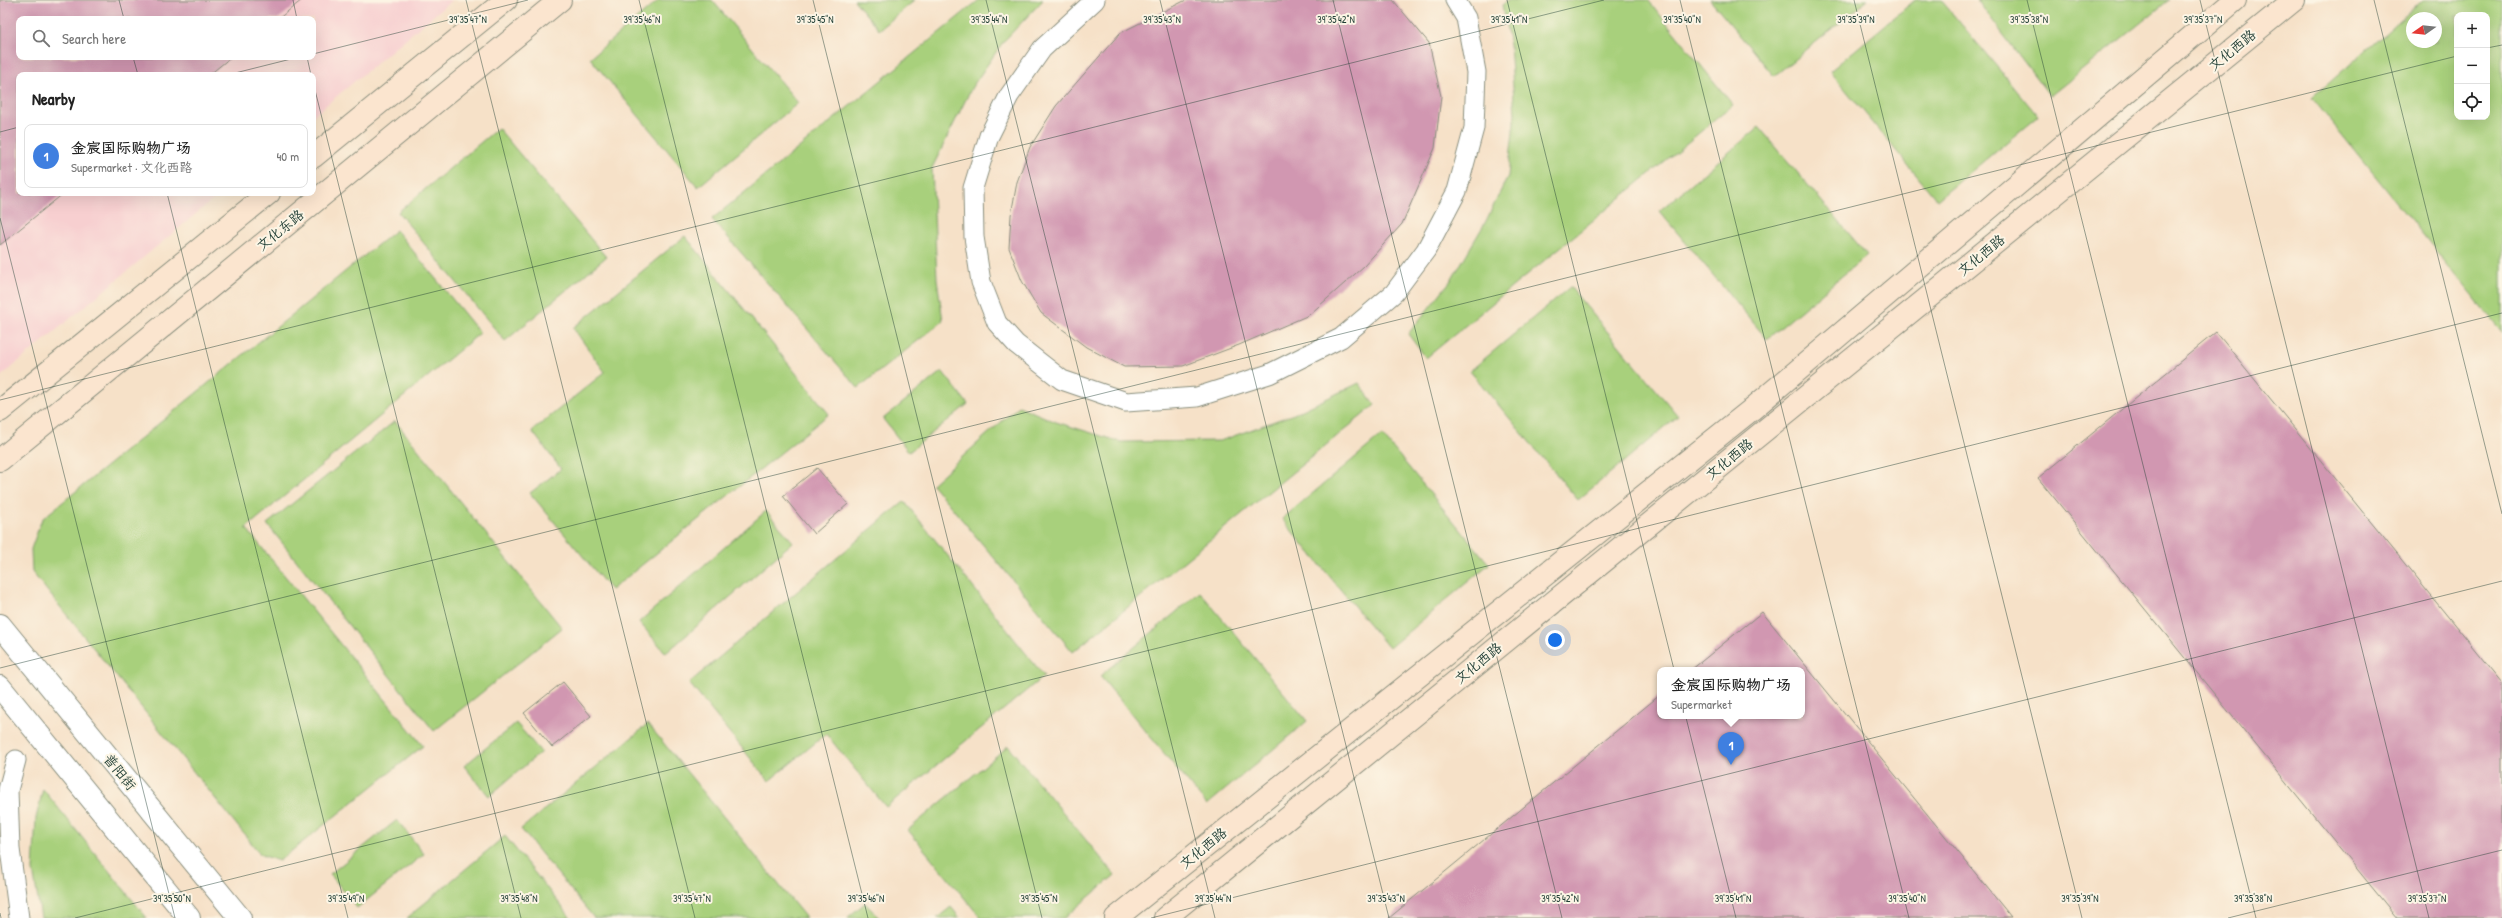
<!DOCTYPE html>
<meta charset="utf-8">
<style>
body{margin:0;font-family:"Patrick Hand","LXGW WenKai TC",sans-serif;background:#f6f6f6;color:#222}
.controls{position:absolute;right:12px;top:12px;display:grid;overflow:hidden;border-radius:8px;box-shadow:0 4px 16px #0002}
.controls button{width:36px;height:36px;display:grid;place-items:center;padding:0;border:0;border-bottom:1px solid #e0e0e0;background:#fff;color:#222;font:20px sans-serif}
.compass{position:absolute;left:2406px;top:12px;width:36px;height:36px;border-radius:50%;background:#fff;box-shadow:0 4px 16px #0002;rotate:256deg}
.you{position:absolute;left:1555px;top:640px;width:14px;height:14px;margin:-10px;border:3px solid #fff;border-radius:50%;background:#1a73e8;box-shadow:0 0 0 6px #1a73e833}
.badge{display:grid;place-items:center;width:26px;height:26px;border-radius:50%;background:#b5179e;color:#fff;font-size:13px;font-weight:700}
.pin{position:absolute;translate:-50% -33px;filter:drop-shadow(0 1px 2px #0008)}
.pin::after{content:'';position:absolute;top:21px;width:14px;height:12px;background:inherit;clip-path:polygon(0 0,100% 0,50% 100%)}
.popup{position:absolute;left:1657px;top:667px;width:148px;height:52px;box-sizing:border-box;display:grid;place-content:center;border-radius:8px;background:#fff;filter:drop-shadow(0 1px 3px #0005);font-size:13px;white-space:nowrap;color:#767676}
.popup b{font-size:15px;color:#222}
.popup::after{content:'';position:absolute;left:50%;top:100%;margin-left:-8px;border:8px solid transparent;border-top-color:#fff}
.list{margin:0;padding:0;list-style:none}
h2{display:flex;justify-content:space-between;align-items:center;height:52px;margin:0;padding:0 16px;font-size:17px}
h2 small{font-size:13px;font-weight:400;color:#767676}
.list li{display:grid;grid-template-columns:26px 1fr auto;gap:12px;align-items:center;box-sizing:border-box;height:64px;margin:0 8px 8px;padding:0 8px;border:1px solid #e0e0e0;border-radius:8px}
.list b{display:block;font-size:15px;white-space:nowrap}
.list p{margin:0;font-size:13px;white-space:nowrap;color:#767676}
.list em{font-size:13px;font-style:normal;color:#767676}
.icon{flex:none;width:22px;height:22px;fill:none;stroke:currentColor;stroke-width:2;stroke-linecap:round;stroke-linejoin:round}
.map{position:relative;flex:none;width:2502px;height:918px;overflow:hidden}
.search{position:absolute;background:#fff;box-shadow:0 4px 16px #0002;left:16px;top:16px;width:300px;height:44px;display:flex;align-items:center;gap:10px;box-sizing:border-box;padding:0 14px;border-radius:8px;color:#767676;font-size:15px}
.panel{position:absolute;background:#fff;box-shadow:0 4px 16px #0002;left:16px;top:72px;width:300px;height:124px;border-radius:8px}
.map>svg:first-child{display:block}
</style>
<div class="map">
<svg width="2502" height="918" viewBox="0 0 2502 918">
<rect width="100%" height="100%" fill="#fcf5e5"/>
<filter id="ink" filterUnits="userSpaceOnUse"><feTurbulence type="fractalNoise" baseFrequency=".025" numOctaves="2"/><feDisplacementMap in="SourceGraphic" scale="8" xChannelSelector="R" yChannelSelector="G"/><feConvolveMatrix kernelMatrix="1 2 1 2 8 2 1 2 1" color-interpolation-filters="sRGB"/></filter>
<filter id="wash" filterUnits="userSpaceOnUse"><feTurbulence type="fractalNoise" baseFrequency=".012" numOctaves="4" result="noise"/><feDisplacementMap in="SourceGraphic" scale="16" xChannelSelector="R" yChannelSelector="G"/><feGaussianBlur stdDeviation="0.9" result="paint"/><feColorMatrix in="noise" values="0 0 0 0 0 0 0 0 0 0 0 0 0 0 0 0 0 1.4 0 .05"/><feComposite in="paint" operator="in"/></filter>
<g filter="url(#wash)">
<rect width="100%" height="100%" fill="#f6e1c8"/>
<path fill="#f7cfd0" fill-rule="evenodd" d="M0,0H452L313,116V75H19V193H221L0,377ZM19,19H313V57H19Z"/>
<g fill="#a8d07b" stroke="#648658" fill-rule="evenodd">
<polygon points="659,0 712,0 798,103 698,187 590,58"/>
<polygon points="854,0 915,0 879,30"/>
<polygon points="979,0 1043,0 1003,42 972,87 932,168 937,279 943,321 858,388 712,219"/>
<polygon points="1509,0 1648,0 1733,105 1426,358 1408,334 1452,279 1486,221 1508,176 1515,114 1510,45 1502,5"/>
<polygon points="1710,0 1868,0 1774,76"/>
<polygon points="1915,0 1941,0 2038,116 1937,200 1830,71"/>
<polygon points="1977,0 2169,0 2050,96"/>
<path d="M2423,0H2502V332L2312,98ZM2457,15H2487V117H2457ZM2412,18H2436V42H2412Z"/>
<polygon points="1759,127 1867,255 1767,339 1659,211"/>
<polygon points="498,128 606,257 505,341 398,212"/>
<polygon points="396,230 480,333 246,528 423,746 279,861 261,855 32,572 31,549 42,519"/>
<polygon points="685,236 829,414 611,590 530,493 561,469 532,431 605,372 573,328"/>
<polygon points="1570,287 1678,416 1578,500 1470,371"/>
<polygon points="942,371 968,404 909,452 883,419"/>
<polygon points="1359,383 1375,405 1073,652 932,484 1019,406 1056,422 1121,442 1220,441 1294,414"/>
<polygon points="395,421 562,628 434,731 267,524"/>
<polygon points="1382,435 1489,564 1389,648 1282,519"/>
<polygon points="904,501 1044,676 886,807 826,734 769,781 689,683"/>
<polygon points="766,511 793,542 666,653 639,622"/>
<polygon points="1200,592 1307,721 1207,805 1100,676"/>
<polygon points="516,723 541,752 489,796 464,766"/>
<polygon points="648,724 806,918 594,918 521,829"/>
<polygon points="1008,746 1115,875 1064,918 981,918 908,830"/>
<polygon points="43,789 147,918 41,918 33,870 36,818"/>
<polygon points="397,820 424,854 357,908 330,874"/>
<polygon points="505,836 571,918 407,918"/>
<polygon points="865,903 879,918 847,918"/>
<polygon points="951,907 960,918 937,918"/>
</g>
<g id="blocks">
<g fill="#d197b1">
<polygon points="0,0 302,0 278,19 19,19 19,57 231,57 209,75 19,75 19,193 64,193 0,245"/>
<polygon points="1186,0 1393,0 1429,43 1441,96 1435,148 1402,224 1364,266 1309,315 1239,345 1183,366 1124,367 1086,347 1041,313 1022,281 1009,248 1011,215 1017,182 1030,147 1056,106 1120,33"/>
<polygon points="2216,332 2502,683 2502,918 2397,918 2038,478"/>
<polygon points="817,468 848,504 814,534 783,496"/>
<polygon points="1762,612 2012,918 1389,918 1660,695 1660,716 1802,716 1802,670 1691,670"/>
<polygon points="563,682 591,716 552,747 524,713"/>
</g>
</g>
</g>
<g filter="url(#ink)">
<use href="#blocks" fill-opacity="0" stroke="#8a8f7e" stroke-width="1"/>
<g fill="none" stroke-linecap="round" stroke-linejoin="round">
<defs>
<g id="lane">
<polyline points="1095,0 1042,49 1009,96 989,136 973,188 974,237 981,282 997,323 1016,344 1062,380 1126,402 1197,397 1269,374 1341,338 1394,293 1426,250 1457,191 1474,128 1476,72 1466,18 1455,0"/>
<polyline points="16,760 8,790 10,849 19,918"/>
</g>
<g id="street">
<polyline points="0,625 240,918"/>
<polyline points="0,687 189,918"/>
</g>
<g id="secondary">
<polyline points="313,157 506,0"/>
<polyline points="0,411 269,193"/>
<polyline points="0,460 560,0"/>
<polyline points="1116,918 1751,410 2235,0"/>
<polyline points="1165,918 2294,0"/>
</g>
</defs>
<use href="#lane" stroke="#8a8f7e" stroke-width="21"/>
<use href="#street" stroke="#8a8f7e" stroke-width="24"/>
<use href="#secondary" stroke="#8a8f7e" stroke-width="24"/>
<use href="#lane" stroke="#fff" stroke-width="19"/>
<use href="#street" stroke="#fff" stroke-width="22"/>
<use href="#secondary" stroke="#fbe5cf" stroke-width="22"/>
</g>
</g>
<path fill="none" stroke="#1f3d34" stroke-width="1" stroke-opacity="0.45" d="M119,0L124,19M293,0L297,19M466,0L695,918M639,0L868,918M813,0L1042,918M986,0L1215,918M1160,0L1389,918M1333,0L1562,918M1507,0L1736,918M1680,0L1909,918M1854,0L2082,918M2027,0L2256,918M2200,0L2429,918M2374,0L2502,514M2487,48L2502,45M313,54L528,0M133,57L138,75M307,57L311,75M227,75L299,57M313,82L521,918M0,132L19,127M167,193L348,918M0,218L175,918M0,400L1604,0M0,668L2457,56M0,913L1,918M75,918L2502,313M1151,918L2502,581M2228,918L2502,850"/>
<g text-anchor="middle" stroke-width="4" stroke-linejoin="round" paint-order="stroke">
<g font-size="14" fill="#1f3d34" stroke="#fcf5e5">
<text transform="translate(2232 50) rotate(-39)" y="5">文化西路</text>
<text transform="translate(280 230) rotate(-39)" y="5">文化东路</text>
<text transform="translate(1981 255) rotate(-39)" y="5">文化西路</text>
<text transform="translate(1729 459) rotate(-39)" y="5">文化西路</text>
<text transform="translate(1478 663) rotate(-39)" y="5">文化西路</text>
<text transform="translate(120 772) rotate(51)" y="5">普阳街</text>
<text transform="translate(1203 848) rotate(-39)" y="5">文化西路</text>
</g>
</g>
<g font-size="10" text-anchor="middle" fill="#1f3d34" stroke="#fcf5e5" stroke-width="4" stroke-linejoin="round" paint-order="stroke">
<text x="2203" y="23">39°35'37"N</text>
<text x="468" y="23">39°35'47"N</text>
<text x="642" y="23">39°35'46"N</text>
<text x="815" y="23">39°35'45"N</text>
<text x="989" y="23">39°35'44"N</text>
<text x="1162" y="23">39°35'43"N</text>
<text x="1336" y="23">39°35'42"N</text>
<text x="1509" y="23">39°35'41"N</text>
<text x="1682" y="23">39°35'40"N</text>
<text x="1856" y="23">39°35'39"N</text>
<text x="2029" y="23">39°35'38"N</text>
<text x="172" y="902">39°35'50"N</text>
<text x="346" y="902">39°35'49"N</text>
<text x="519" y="902">39°35'48"N</text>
<text x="692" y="902">39°35'47"N</text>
<text x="866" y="902">39°35'46"N</text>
<text x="1039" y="902">39°35'45"N</text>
<text x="1213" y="902">39°35'44"N</text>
<text x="1386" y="902">39°35'43"N</text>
<text x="1560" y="902">39°35'42"N</text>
<text x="1733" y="902">39°35'41"N</text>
<text x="1907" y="902">39°35'40"N</text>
<text x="2080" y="902">39°35'39"N</text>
<text x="2253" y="902">39°35'38"N</text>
<text x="2427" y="902">39°35'37"N</text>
</g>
</svg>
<div class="controls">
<button>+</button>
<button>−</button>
<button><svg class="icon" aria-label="locate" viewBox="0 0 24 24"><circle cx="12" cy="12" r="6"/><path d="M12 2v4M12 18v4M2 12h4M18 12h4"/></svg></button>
</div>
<svg class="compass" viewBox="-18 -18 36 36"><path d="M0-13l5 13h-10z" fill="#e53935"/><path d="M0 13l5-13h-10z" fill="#767676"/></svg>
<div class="you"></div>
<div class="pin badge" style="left:1731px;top:765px;background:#3f7fe0">1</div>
<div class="popup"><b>金宸国际购物广场</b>Supermarket</div>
<div class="search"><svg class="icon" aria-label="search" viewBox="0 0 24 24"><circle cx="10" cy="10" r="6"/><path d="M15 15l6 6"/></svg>Search here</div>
<section class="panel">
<h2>Nearby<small></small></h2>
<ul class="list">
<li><span class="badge" style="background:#3f7fe0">1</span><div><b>金宸国际购物广场</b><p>Supermarket · 文化西路</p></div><em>40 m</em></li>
</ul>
</section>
</div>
